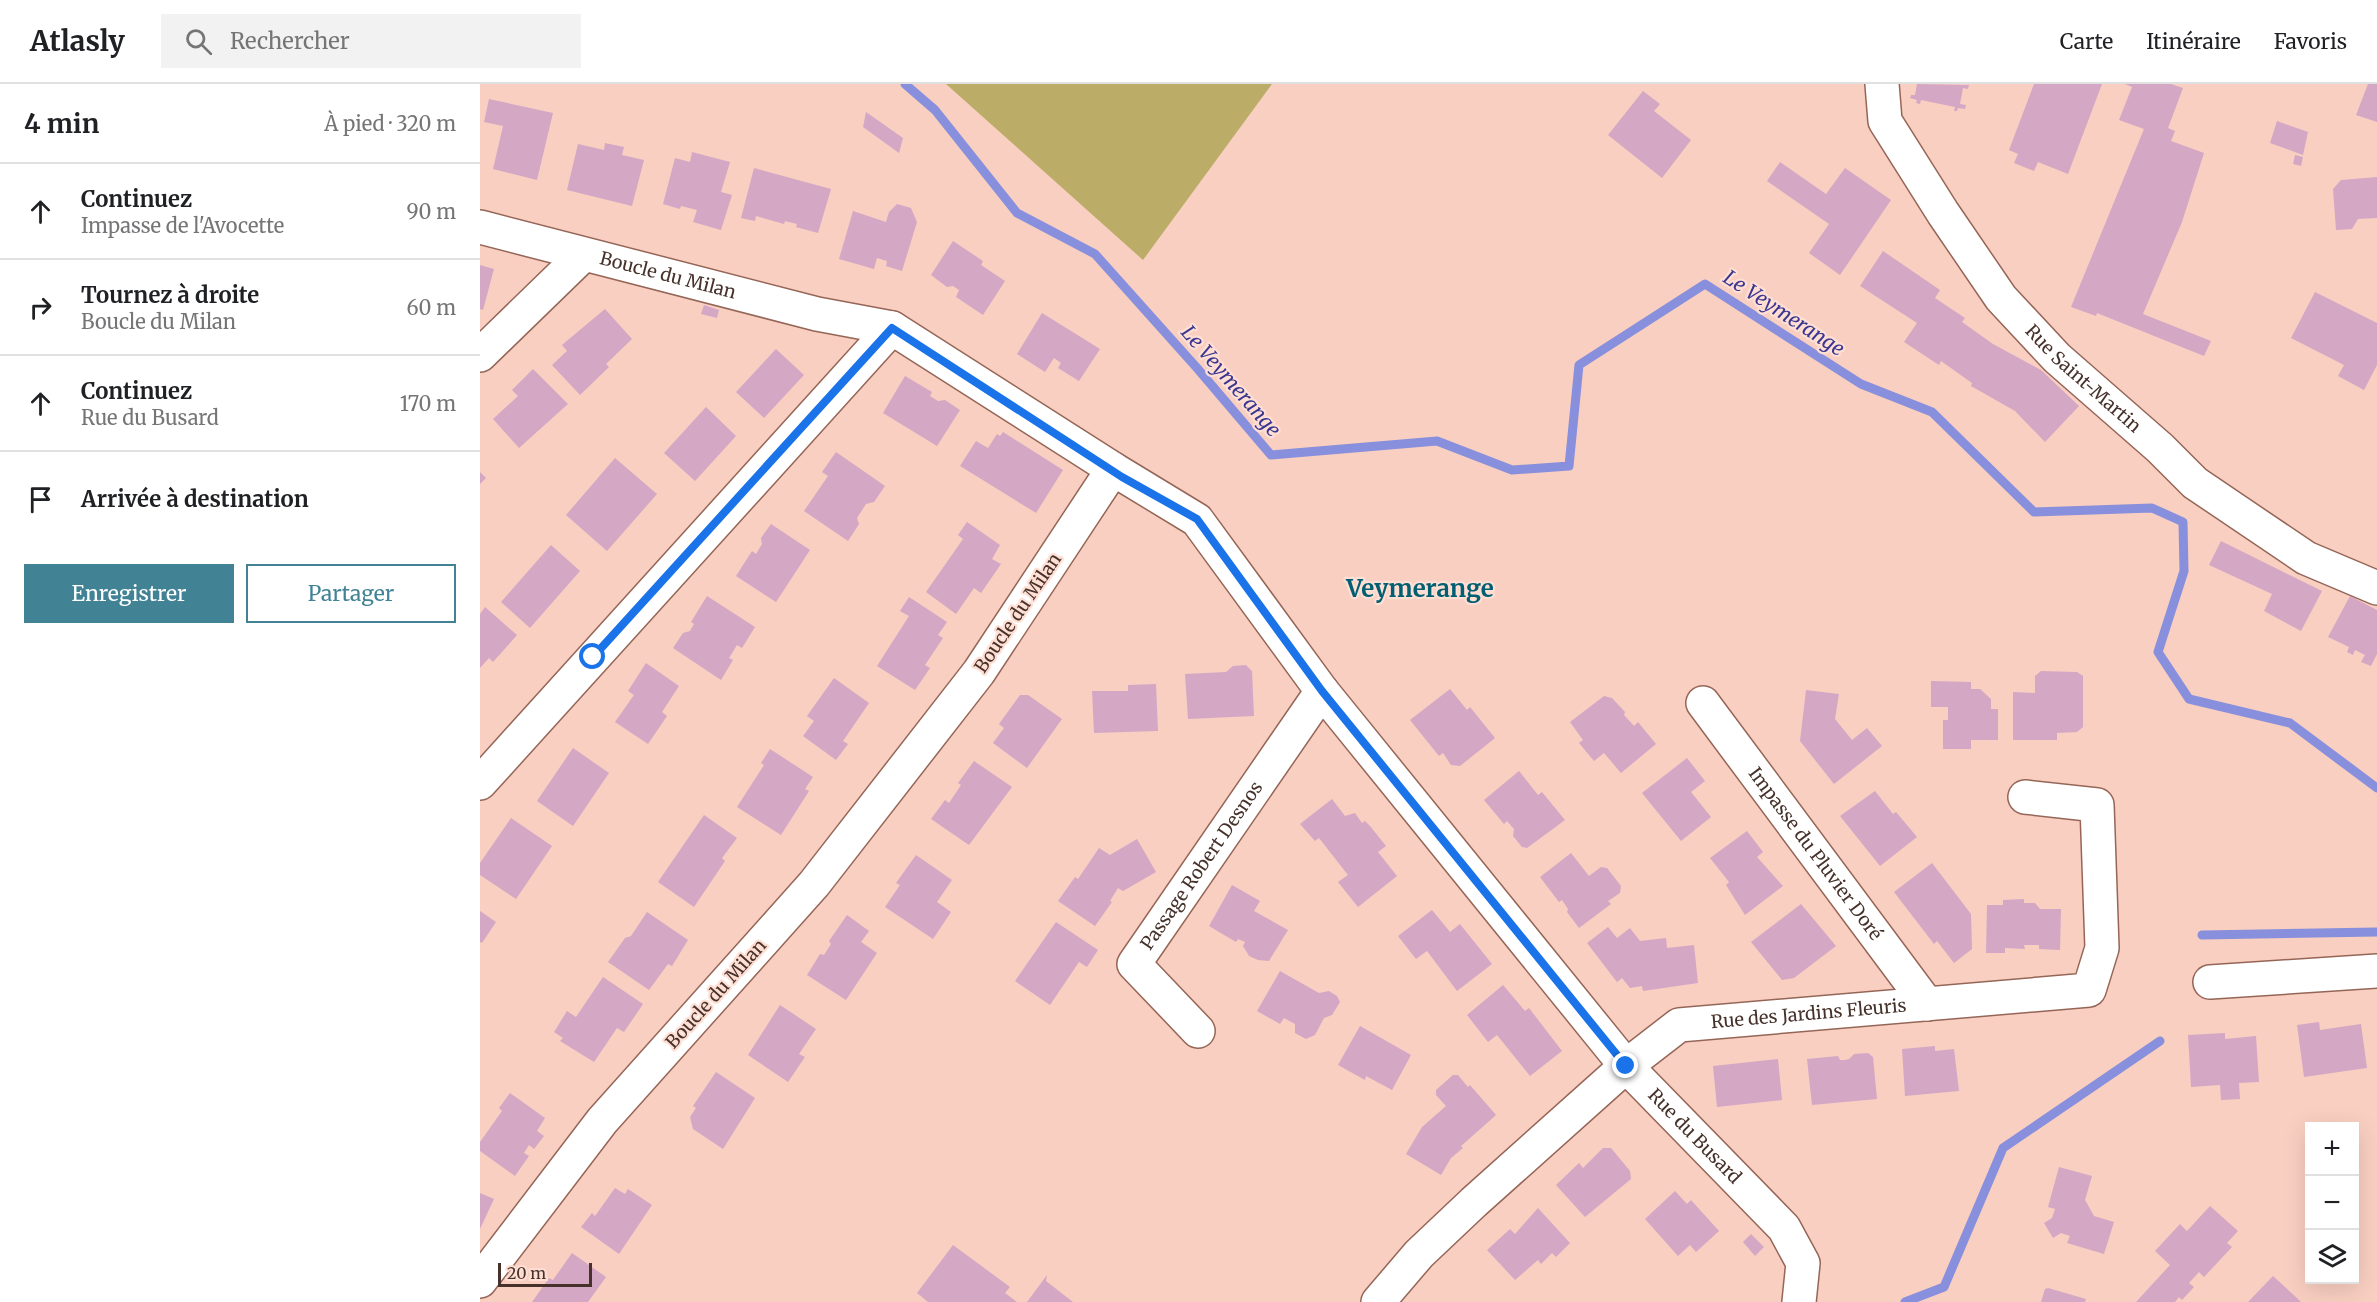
<!DOCTYPE html>
<html lang="fr">
<meta charset="utf-8">
<style>
body{margin:0;font-family:Merriweather,serif;background:#f2f2f2;color:#202124}
.controls{position:absolute;right:18px;bottom:18px;display:grid;overflow:hidden;border-radius:0px;box-shadow:0 6px 24px #0002}
.controls button{width:54px;height:54px;display:grid;place-items:center;padding:0;border:0;border-bottom:2px solid #e0e0e0;background:#fff;color:#202124;font:30px sans-serif}
.scale{position:absolute;left:18px;bottom:15px;width:94px;box-sizing:border-box;padding-left:6px;border:3px solid #47322b;border-top:0;font-size:16px;line-height:21px;white-space:nowrap;color:#47322b;-webkit-text-stroke:4px #ffded4;paint-order:stroke}
.stop{position:absolute;width:18px;height:18px;margin:-14px;border:4px solid #1a73e8;border-radius:50%;background:#fff}
.stop.end{background:#1a73e8;border-color:#fff;box-shadow:0 2px 6px #0008}
.list{margin:0;padding:0;list-style:none}
h2{display:flex;justify-content:space-between;align-items:center;height:78px;margin:0;padding:0 24px;font-size:26px}
h2 small{font-size:20px;font-weight:400;color:#757577}
.list li{display:grid;grid-template-columns:39px 1fr auto;gap:18px;align-items:center;box-sizing:border-box;height:96px;padding:0 24px;border-top:2px solid #e0e0e0}
.list b{display:block;font-size:22px;white-space:nowrap}
.list p{margin:0;font-size:20px;white-space:nowrap;color:#757577}
.list em{font-size:20px;font-style:normal;color:#757577}
.actions{display:flex;gap:12px;padding:18px 24px}
.actions a{flex:1;padding:14px 0;border:2px solid #418295;border-radius:0px;text-align:center;font-size:21px;color:#418295}
.actions .main{background:#418295;color:#fff}
.icon{flex:none;width:33px;height:33px;fill:none;stroke:currentColor;stroke-width:2;stroke-linecap:round;stroke-linejoin:round}
.map{position:relative;flex:none;width:1897px;height:1218px;overflow:hidden}
header{display:flex;align-items:center;gap:36px;box-sizing:border-box;height:84px;padding:0 30px;background:#fff;border-bottom:2px solid #e0e0e0}
header strong{font-size:28px}
nav{display:flex;gap:33px;margin-inline-start:auto;font-size:21px}
.search{width:420px;height:54px;background:#f2f2f2;display:flex;align-items:center;gap:15px;box-sizing:border-box;padding:0 21px;border-radius:0px;color:#757577;font-size:22px}
main{display:flex}
aside{flex:1;background:#fff}
.map>svg:first-child{display:block}
</style>
<header>
<strong>Atlasly</strong>
<div class="search"><svg class="icon" aria-label="search" viewBox="0 0 24 24"><circle cx="10" cy="10" r="6"/><path d="M15 15l6 6"/></svg>Rechercher</div>
<nav><a>Carte</a><a>Itinéraire</a><a>Favoris</a></nav>
</header>
<main>
<aside>
<h2>4 min<small>À pied · 320 m</small></h2>
<ul class="list">
<li><svg class="icon" aria-label="ahead" viewBox="0 0 24 24"><path d="M12 20V5M6 11l6-6 6 6"/></svg><div><b>Continuez</b><p>Impasse de l'Avocette</p></div><em>90 m</em></li>
<li><svg class="icon" aria-label="right" viewBox="0 0 24 24"><path d="M7 20v-9h11M14 6l5 5-5 5"/></svg><div><b>Tournez à droite</b><p>Boucle du Milan</p></div><em>60 m</em></li>
<li><svg class="icon" aria-label="ahead" viewBox="0 0 24 24"><path d="M12 20V5M6 11l6-6 6 6"/></svg><div><b>Continuez</b><p>Rue du Busard</p></div><em>170 m</em></li>
<li><svg class="icon" aria-label="arrive" viewBox="0 0 24 24"><path d="M6 21V4h12l-3 4 3 4H6"/></svg><div><b>Arrivée à destination</b></div></li>
</ul>
<div class="actions"><a class="main">Enregistrer</a><a>Partager</a></div>
</aside>
<div class="map">
<svg width="1897" height="1218" viewBox="0 0 1897 1218">
<rect width="100%" height="100%" fill="#f9cfc1"/>
<polygon fill="#bbad68" points="466,0 792,0 663,176"/>
<g fill="none" stroke-linecap="round" stroke-linejoin="round">
<g stroke="#888fdc" stroke-width="9">
<polyline points="425,0 455,26 537,129 615,170 717,284 791,371 957,357 1032,386 1089,382 1099,281 1225,200 1381,300 1452,328 1554,428 1672,424 1703,438 1704,487 1678,568 1709,615 1810,639 1897,704"/>
<polyline points="1722,851 1897,848"/>
<polyline points="1425,1218 1464,1203 1523,1064 1680,957"/>
</g>
</g>
<g fill="#d4a7c5">
<polygon points="1437,0 1489,1 1488,5 1483,4 1480,20 1486,21 1485,25 1478,24 1477,27 1474,27 1475,23 1441,16 1440,20 1436,19 1437,16 1430,14 1431,11 1435,11"/>
<polygon points="1554,0 1622,0 1588,90 1558,78 1554,87 1534,79 1538,70 1529,66"/>
<polygon points="1645,0 1691,0 1703,4 1688,44 1695,47 1691,57 1724,69 1702,138 1663,230 1731,257 1724,272 1617,229 1616,232 1591,223 1664,45 1639,36 1652,3"/>
<polygon points="1888,0 1897,0 1897,38 1876,31"/>
<polygon points="1163,7 1180,20 1174,27 1211,56 1182,94 1128,51"/>
<polygon points="9,15 73,29 57,96 13,85 23,42 4,38"/>
<polygon points="386,28 423,54 419,69 383,43"/>
<polygon points="1797,37 1828,48 1823,71 1790,59"/>
<polygon points="125,59 144,63 142,71 164,76 152,122 87,106 98,60 124,66"/>
<polygon points="212,68 250,78 241,108 252,111 241,146 213,138 217,126 201,122 200,125 183,120 195,74 210,78"/>
<polygon points="1815,71 1823,73 1821,82 1813,80"/>
<polygon points="1300,78 1346,110 1365,84 1411,116 1360,191 1329,169 1349,140 1287,97"/>
<polygon points="274,84 351,105 338,149 316,143 317,140 305,137 304,140 276,132 275,137 261,134"/>
<polygon points="1897,93 1897,134 1878,135 1872,145 1856,146 1853,105 1861,96"/>
<polygon points="417,120 431,124 437,138 422,187 406,182 407,177 397,174 394,185 359,175 373,127 406,138 409,128"/>
<polygon points="473,157 503,177 501,181 525,197 503,231 476,213 479,206 473,202 467,203 451,191"/>
<polygon points="1403,167 1460,206 1455,214 1485,234 1482,238 1513,260 1561,286 1599,322 1565,358 1535,327 1491,302 1492,299 1461,277 1459,281 1424,258 1437,239 1380,202"/>
<polygon points="0,181 14,185 3,226 0,225"/>
<polygon points="1835,208 1897,239 1897,281 1884,306 1858,292 1864,281 1811,254"/>
<polygon points="224,221 239,226 237,234 221,230"/>
<polygon points="125,225 152,255 126,280 129,283 100,311 72,281 87,267 82,261"/>
<polygon points="562,229 620,265 599,297 578,284 581,279 574,274 565,288 537,270"/>
<polygon points="296,265 324,291 284,334 256,308"/>
<polygon points="53,285 88,320 39,364 13,335 38,312 32,306"/>
<polygon points="425,292 452,308 450,312 458,317 465,316 480,326 457,362 403,329"/>
<polygon points="226,323 256,352 215,397 184,369"/>
<polygon points="523,348 583,386 556,429 480,382 496,357 508,364 517,350 520,352"/>
<polygon points="356,368 405,402 394,418 386,420 377,434 379,440 368,457 324,427 348,392 342,388"/>
<polygon points="135,374 177,410 127,467 86,431"/>
<polygon points="0,388 6,394 0,400"/>
<polygon points="487,438 520,461 512,475 521,480 501,509 494,504 476,530 446,508 483,455 478,451"/>
<polygon points="291,440 330,466 296,518 256,492 272,467 276,470 282,460 281,454"/>
<polygon points="1741,457 1842,507 1821,547 1784,527 1792,510 1729,481"/>
<polygon points="71,461 100,487 50,544 21,518"/>
<polygon points="227,512 275,543 262,564 257,561 249,574 253,576 241,596 193,564 203,549 210,547 214,540 211,538"/>
<polygon points="1870,512 1897,526 1897,570 1891,582 1881,578 1885,571 1875,566 1873,571 1867,568 1869,563 1848,553"/>
<polygon points="429,513 467,538 458,551 463,554 445,581 450,584 435,606 397,582 429,532 420,527"/>
<polygon points="5,523 37,551 13,578 9,574 0,584 0,530"/>
<polygon points="166,579 199,602 182,628 187,632 168,660 135,638 154,611 148,607"/>
<polygon points="766,581 772,587 774,632 708,635 705,590 746,588 753,582"/>
<polygon points="1561,587 1597,588 1603,592 1603,643 1597,648 1577,649 1577,656 1533,656 1533,608 1555,609 1555,592"/>
<polygon points="354,594 389,619 363,657 368,660 356,676 323,652 334,637 327,632"/>
<polygon points="1451,597 1491,598 1491,605 1500,605 1511,615 1511,625 1518,625 1518,656 1491,656 1491,665 1463,665 1463,636 1468,636 1468,623 1451,623"/>
<polygon points="676,600 678,647 614,649 612,607 648,607 648,601"/>
<polygon points="970,605 987,626 990,623 1015,654 980,682 971,681 963,669 959,672 930,636"/>
<polygon points="1326,606 1359,610 1355,635 1372,656 1387,644 1402,662 1354,700 1320,657"/>
<polygon points="540,611 548,611 582,635 547,684 513,659 524,644 519,640"/>
<polygon points="1124,612 1132,614 1145,628 1144,631 1154,642 1158,638 1176,660 1141,689 1124,669 1114,677 1099,659 1103,656 1090,638"/>
<polygon points="93,664 129,689 93,742 57,717"/>
<polygon points="290,665 333,693 325,705 329,707 301,751 257,723 284,681 281,679"/>
<polygon points="1207,674 1225,697 1211,708 1231,733 1201,757 1162,709"/>
<polygon points="494,677 532,703 489,761 451,735 465,716 469,719 481,701 478,699"/>
<polygon points="1039,687 1058,711 1062,708 1085,736 1047,764 1042,763 1033,752 1034,745 1027,737 1024,740 1004,716"/>
<polygon points="1395,707 1413,730 1416,728 1437,753 1400,782 1360,732"/>
<polygon points="852,715 865,732 875,729 882,739 885,737 890,742 906,762 898,768 917,792 878,823 858,798 868,791 839,754 835,757 820,740"/>
<polygon points="224,731 257,754 242,774 245,777 214,823 178,798"/>
<polygon points="31,734 72,762 36,815 0,791 0,779"/>
<polygon points="1267,747 1283,768 1277,773 1303,802 1265,831 1246,801 1249,798 1230,774"/>
<polygon points="657,755 676,788 643,807 638,804 630,817 632,818 615,842 578,817 595,793 598,795 619,764 630,771"/>
<polygon points="1091,769 1109,792 1121,783 1127,784 1141,802 1140,809 1128,817 1131,820 1099,844 1087,828 1088,825 1082,816 1079,818 1060,793"/>
<polygon points="436,771 472,796 457,818 471,828 453,855 405,823 420,801 416,799"/>
<polygon points="1452,779 1491,830 1492,865 1474,879 1457,857 1454,860 1414,808"/>
<polygon points="752,801 780,817 774,827 808,846 789,877 778,876 769,872 763,862 765,858 758,855 756,858 729,842"/>
<polygon points="1544,815 1544,819 1555,819 1560,825 1581,825 1580,866 1559,865 1559,861 1544,861 1545,865 1525,864 1525,869 1506,869 1507,821 1523,821 1523,816"/>
<polygon points="1321,820 1356,862 1314,894 1302,896 1271,858"/>
<polygon points="952,826 970,848 980,840 1012,880 977,907 947,867 936,875 918,852"/>
<polygon points="0,827 16,838 2,859 0,858"/>
<polygon points="167,828 208,856 192,882 188,880 169,906 128,878 145,854 151,852"/>
<polygon points="367,831 389,847 381,858 397,869 366,916 327,891 340,870 344,871 351,860 349,857"/>
<polygon points="576,838 618,866 607,883 599,878 570,921 535,897"/>
<polygon points="1128,843 1137,854 1150,844 1160,857 1186,854 1187,864 1214,861 1218,899 1163,907 1162,902 1150,904 1142,894 1137,898 1107,859"/>
<polygon points="800,887 839,909 849,907 857,912 860,918 852,931 844,934 835,951 826,955 815,949 815,940 804,934 800,940 777,927"/>
<polygon points="123,893 163,920 144,948 137,944 114,978 80,957 83,954 74,948 87,927 96,933"/>
<polygon points="1023,901 1045,927 1049,924 1082,967 1050,992 1017,951 1008,958 987,931"/>
<polygon points="300,921 336,945 319,970 325,973 308,998 268,971"/>
<polygon points="1839,938 1840,946 1881,940 1887,984 1824,993 1817,941"/>
<polygon points="880,942 931,971 912,1006 886,992 885,996 858,981"/>
<polygon points="1745,949 1745,955 1776,952 1779,998 1759,999 1760,1015 1741,1016 1740,1001 1711,1003 1708,951"/>
<polygon points="1455,962 1455,967 1474,965 1479,1007 1425,1012 1422,965"/>
<polygon points="1388,969 1393,973 1397,1015 1332,1021 1327,975 1358,972 1360,976 1365,976 1369,975 1374,970"/>
<polygon points="1298,975 1302,1016 1237,1023 1233,982"/>
<polygon points="236,988 275,1014 243,1065 213,1045 210,1033 216,1024 213,1022"/>
<polygon points="973,991 978,991 988,1003 990,1001 1016,1031 981,1062 983,1064 971,1074 961,1091 926,1070 942,1043 966,1022 956,1011 956,1006"/>
<polygon points="30,1009 65,1034 57,1047 64,1052 54,1065 49,1061 44,1069 49,1072 35,1092 0,1067 0,1058 22,1027 19,1024"/>
<polygon points="1123,1064 1131,1064 1150,1087 1151,1095 1105,1133 1076,1101 1099,1079 1103,1084"/>
<polygon points="1579,1083 1612,1092 1605,1116 1614,1132 1634,1138 1624,1170 1587,1159 1590,1152 1581,1149 1573,1154 1564,1139 1572,1134 1575,1125 1568,1123"/>
<polygon points="135,1104 145,1110 148,1105 172,1121 139,1170 101,1143 112,1129 115,1132"/>
<polygon points="1195,1107 1207,1120 1211,1116 1239,1147 1216,1168 1210,1161 1198,1172 1165,1135"/>
<polygon points="0,1109 14,1115 0,1145"/>
<polygon points="1730,1122 1758,1147 1747,1159 1752,1163 1724,1193 1719,1188 1709,1199 1714,1203 1702,1216 1699,1213 1695,1218 1656,1218 1690,1181 1675,1167 1700,1140 1707,1147"/>
<polygon points="1058,1124 1090,1159 1076,1173 1072,1169 1061,1180 1058,1176 1035,1196 1007,1166 1030,1145 1035,1150"/>
<polygon points="1875,1141 1878,1142 1877,1148 1879,1148 1876,1167"/>
<polygon points="1271,1150 1284,1163 1275,1172 1263,1158"/>
<polygon points="473,1161 530,1203 525,1209 537,1218 448,1218 437,1209"/>
<polygon points="92,1169 126,1193 108,1218 52,1218 69,1194 73,1196"/>
<polygon points="567,1191 566,1197 593,1218 547,1218"/>
<polygon points="1793,1192 1819,1216 1821,1218 1768,1218"/>
<polygon points="1568,1204 1606,1215 1605,1218 1561,1218 1565,1205"/>
</g>
<g fill="none" stroke-linecap="round" stroke-linejoin="round">
<defs>
<g id="minor">
<path id="s1" d="M1402,0L1405,37L1463,129L1521,214L1577,274L1680,364L1715,399L1826,474L1897,504"/>
<path id="s2" d="M0,143L337,230L412,244L633,385L499,588L334,800L122,1037L0,1197"/>
<polyline points="0,271 103,171"/>
<path id="s3" d="M633,385L717,436L842,607L1146,982L1304,1144L1323,1179L1319,1218"/>
<path id="s4" d="M1223,619L1447,920"/>
<polyline points="0,699 412,244"/>
<polyline points="1730,898 1897,887"/>
<path id="s5" d="M718,947L654,880L842,607"/>
<path id="s6" d="M898,1218L939,1170L994,1118L1146,982L1199,941L1609,906L1622,864L1617,721L1545,713"/>
</g>
</defs>
<use href="#minor" stroke="#956657" stroke-width="36"/>
<use href="#minor" stroke="#fff" stroke-width="33"/>
</g>
<g fill="none" stroke-linecap="round" stroke-linejoin="round">
<polyline stroke="#1a73e8" stroke-width="8" points="113,573 412,244 642,393 717,435 842,607 1146,982"/>
</g>
<g text-anchor="middle" stroke-width="4.5" stroke-linejoin="round" paint-order="stroke">
<g font-size="18" fill="#47322b" stroke="#ffded4">
<text dy="6" stroke="none"><textPath href="#s2" startOffset="194">Boucle du Milan</textPath></text>
<text dy="6" stroke="none"><textPath href="#s1" startOffset="364">Rue Saint-Martin</textPath></text>
<text transform="translate(538 529) rotate(-56)" y="6">Boucle du Milan</text>
<text dy="6" stroke="none"><textPath href="#s4" startOffset="188">Impasse du Pluvier Doré</textPath></text>
<text dy="6" stroke="none"><textPath href="#s5" startOffset="212">Passage Robert Desnos</textPath></text>
<text transform="translate(236 910) rotate(-48)" y="6">Boucle du Milan</text>
<text dy="6" stroke="none"><textPath href="#s6" startOffset="540">Rue des Jardins Fleuris</textPath></text>
<text dy="6" stroke="none"><textPath href="#s3" startOffset="891">Rue du Busard</textPath></text>
</g>
<g font-size="20" font-style="italic" fill="#393690" stroke="#ffded4">
<text transform="translate(1304 229) rotate(33)" y="7">Le Veymerange</text>
<text transform="translate(751 297) rotate(49)" y="7">Le Veymerange</text>
</g>
<g font-size="24" font-weight="bold" fill="#025f72" stroke="#ffded4">
<text x="940" y="513">Veymerange</text>
</g>
</g>
</svg>
<div class="controls">
<button>+</button>
<button>−</button>
<button><svg class="icon" aria-label="layers" viewBox="0 0 24 24"><path d="M12 4l9 5-9 5-9-5zM3 14l9 5 9-5"/></svg></button>
</div>
<div class="scale">20 m</div>
<div class="stop" style="left:113px;top:573px"></div>
<div class="stop end" style="left:1146px;top:982px"></div>
</div>
</main>
